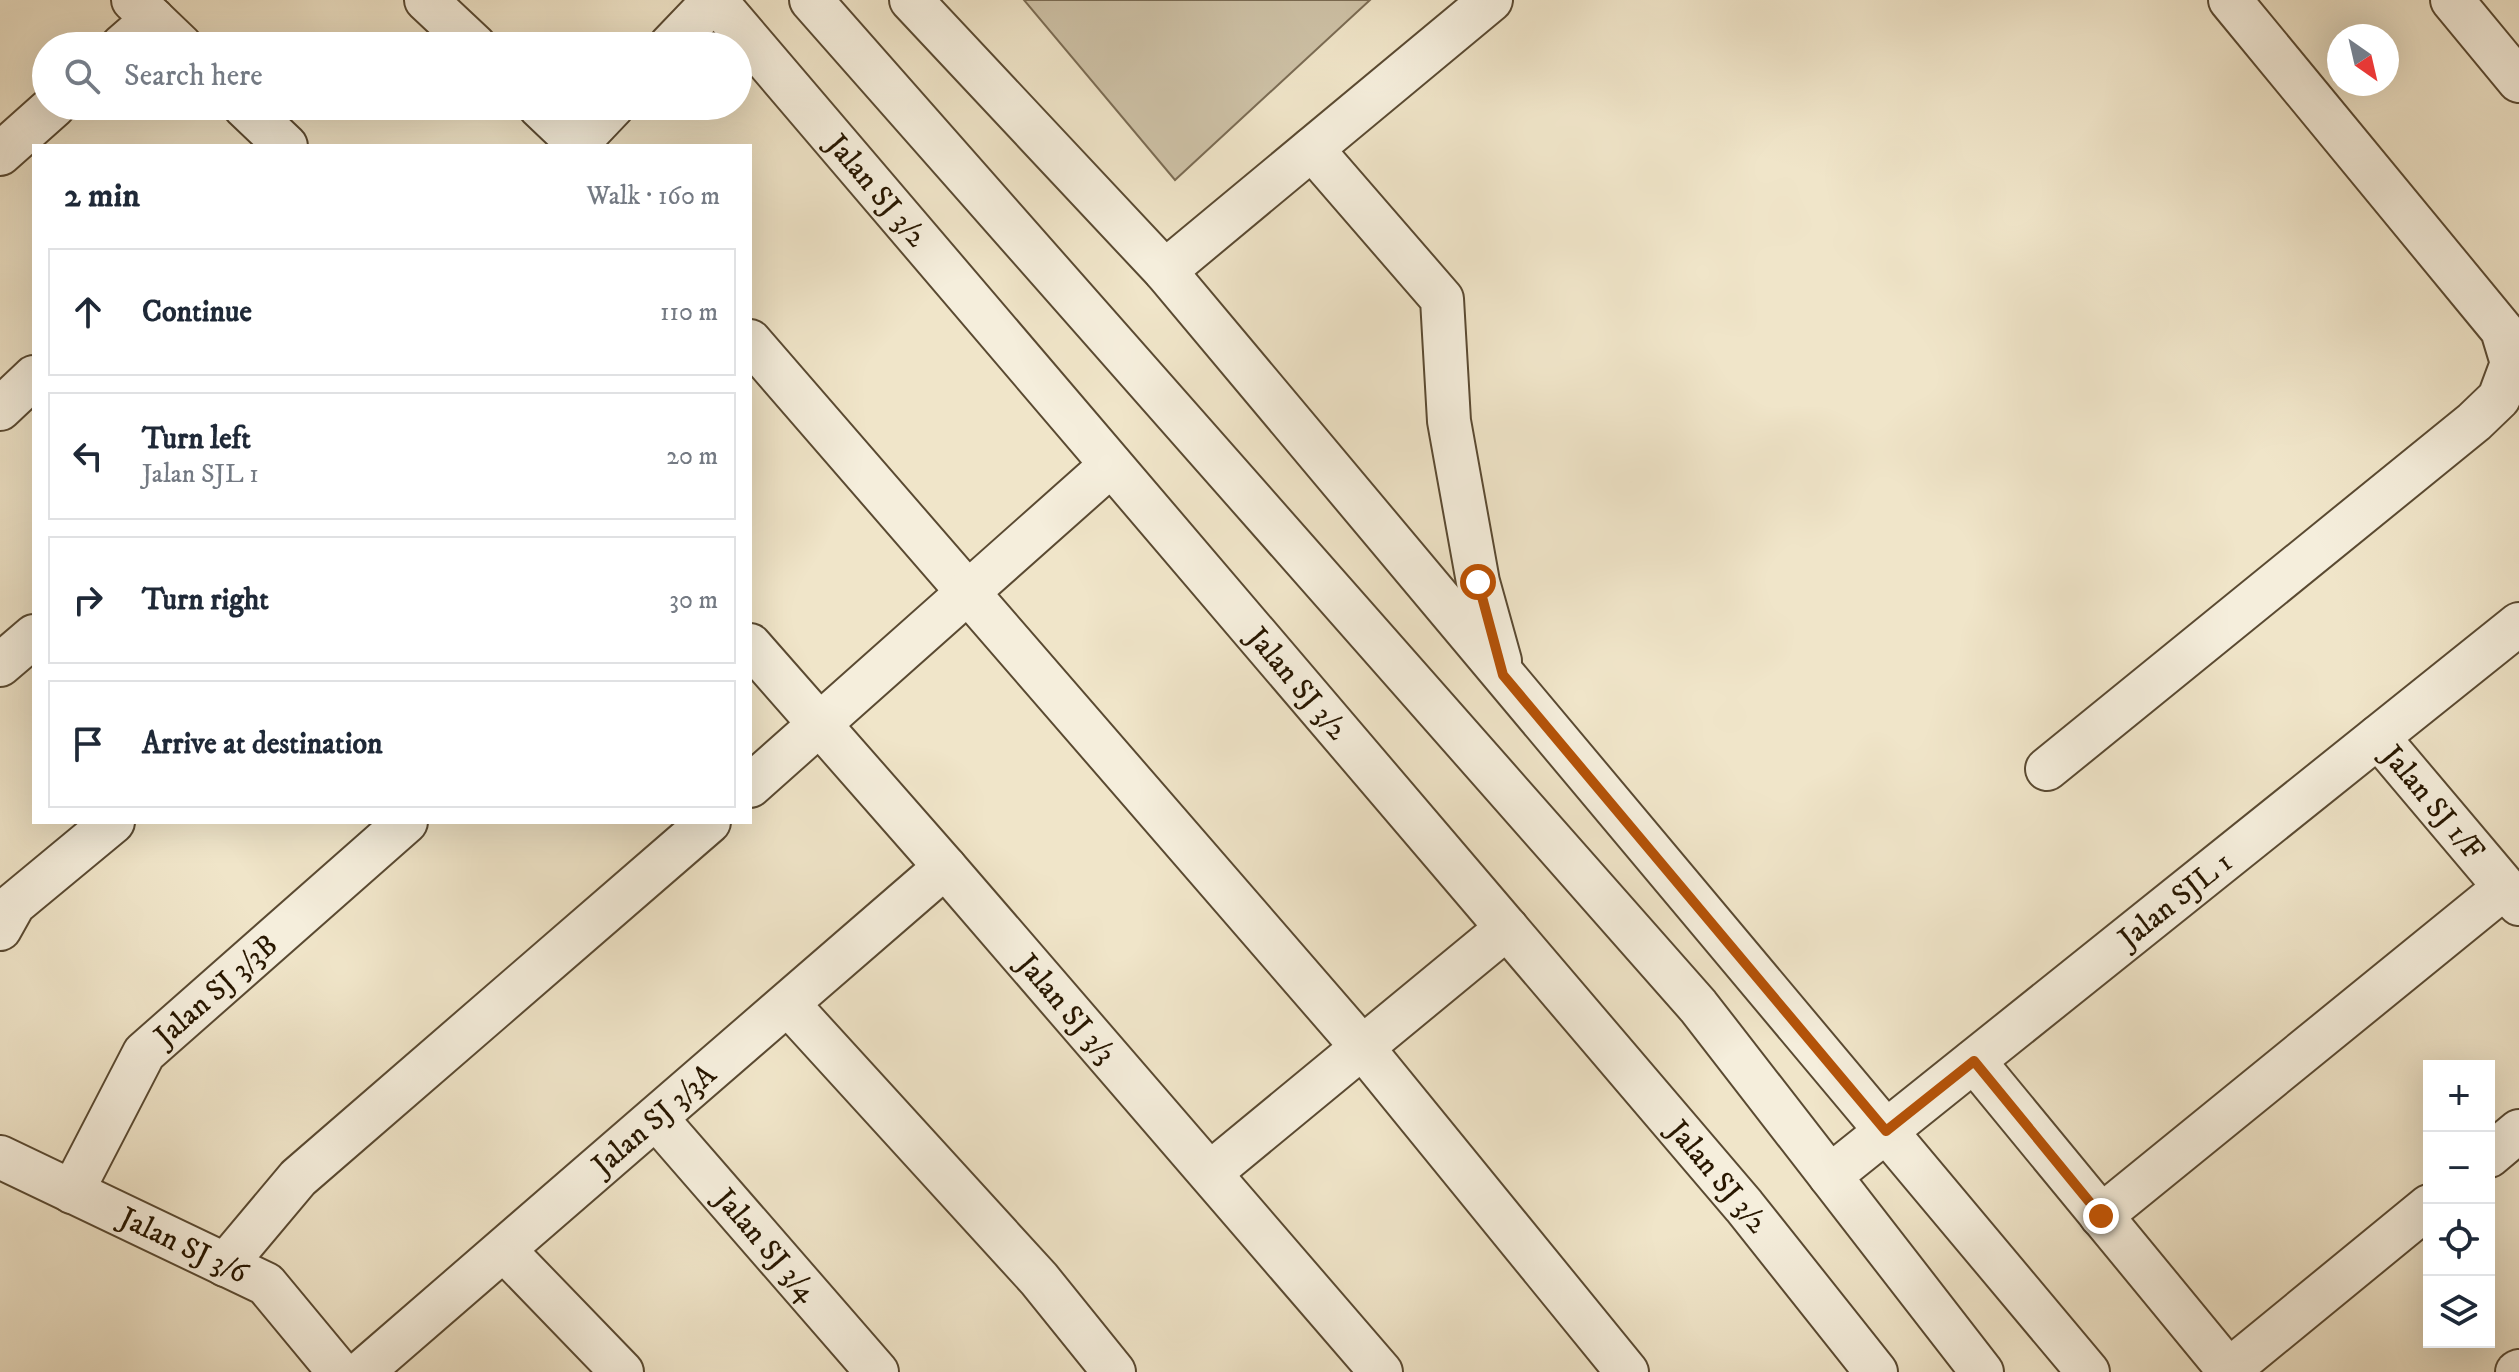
<!DOCTYPE html>
<meta charset="utf-8">
<style>
body{margin:0;font-family:"IM FELL DW Pica",serif;background:#f6f6f7;color:#1f2937}
.controls{position:absolute;right:24px;bottom:24px;display:grid;overflow:hidden;border-radius:0px;box-shadow:0 8px 32px #0002}
.controls button{width:72px;height:72px;display:grid;place-items:center;padding:0;border:0;border-bottom:2px solid #e0e1e3;background:#fff;color:#1f2937;font:40px sans-serif}
.compass{position:absolute;left:2327px;top:24px;width:72px;height:72px;border-radius:50%;background:#fff;box-shadow:0 8px 32px #0002;rotate:146deg}
.stop{position:absolute;width:24px;height:24px;margin:-18px;border:6px solid #b45309;border-radius:50%;background:#fff}
.stop.end{background:#b45309;border-color:#fff;box-shadow:0 2px 8px #0008}
.list{margin:0;padding:0;list-style:none}
h2{display:flex;justify-content:space-between;align-items:center;height:104px;margin:0;padding:0 32px;font-size:34px}
h2 small{font-size:26px;font-weight:400;color:#747a83}
.list li{display:grid;grid-template-columns:52px 1fr auto;gap:24px;align-items:center;box-sizing:border-box;height:128px;margin:0 16px 16px;padding:0 16px;border:2px solid #e0e1e3;border-radius:0px}
.list b{display:block;font-size:30px;white-space:nowrap}
.list p{margin:0;font-size:26px;white-space:nowrap;color:#747a83}
.list em{font-size:26px;font-style:normal;color:#747a83}
.icon{flex:none;width:44px;height:44px;fill:none;stroke:currentColor;stroke-width:2;stroke-linecap:round;stroke-linejoin:round}
.map{position:relative;flex:none;width:2519px;height:1372px;overflow:hidden}
.search{position:absolute;background:#fff;box-shadow:0 8px 32px #0002;left:32px;top:32px;width:720px;height:88px;display:flex;align-items:center;gap:20px;box-sizing:border-box;padding:0 28px;border-radius:44px;color:#747a83;font-size:30px}
.panel{position:absolute;background:#fff;box-shadow:0 8px 32px #0002;left:32px;top:144px;width:720px;height:680px;border-radius:0px}
.map>svg:first-child{display:block}
</style>
<div class="map">
<svg width="2519" height="1372" viewBox="0 0 2519 1372">
<rect width="100%" height="100%" fill="#f0e5c9"/>
<filter id="stains"><feTurbulence type="fractalNoise" baseFrequency=".0025" numOctaves="4"/><feColorMatrix values="0 0 0 0 .2 0 0 0 0 .09 0 0 0 0 .02 0 0 0 .5 -.17"/></filter>
<radialGradient id="worn" r=".72"><stop offset=".6" stop-color="#630" stop-opacity="0"/><stop offset="1" stop-color="#630" stop-opacity=".3"/></radialGradient>
<polygon fill="#cec2a7" stroke="#7b6c54" stroke-width="2" points="1024,0 1370,0 1175,180"/>
<g fill="none" stroke-linecap="round" stroke-linejoin="round">
<defs>
<g id="minor">
<polyline points="133,0 181,46"/>
<polyline points="426,0 475,46"/>
<path id="s1" d="M715,0L1744,1206L1876,1372"/>
<polyline points="811,0 1698,1006 1982,1372"/>
<polyline points="911,0 1165,271 2088,1372"/>
<polyline points="2452,0 2519,81"/>
<polyline points="122,46 153,19"/>
<polyline points="670,46 714,0"/>
<polyline points="244,106 286,146"/>
<polyline points="539,106 581,146"/>
<polyline points="575,146 613,106"/>
<polyline points="1312,149 1442,299 1449,421 1478,582 1500,661"/>
<polyline points="0,154 54,106"/>
<polyline points="1165,271 1491,0"/>
<polyline points="750,341 1362,1047 1627,1372"/>
<polyline points="0,409 34,377"/>
<path id="s2" d="M750,645L945,867L1381,1372"/>
<polyline points="0,665 34,636"/>
<path id="s3" d="M2378,737L2519,904"/>
<polyline points="2047,769 2474,422 2499,398 2512,363 2502,330 2230,0"/>
<polyline points="750,786 1111,465"/>
<polyline points="0,929 14,904 113,822"/>
<polyline points="788,1004 1039,1279 1114,1372"/>
<polyline points="1974,1061 2230,1372"/>
<path id="s4" d="M656,1118L877,1372"/>
<polyline points="2489,1156 2519,1131"/>
<path id="s5" d="M0,1157L266,1284L339,1372"/>
<polyline points="1210,1173 1507,928"/>
<path id="s6" d="M1830,1176L2519,624"/>
<path id="s7" d="M72,1192L144,1053L406,822"/>
<polyline points="2101,1216 2504,888"/>
<polyline points="504,1250 622,1372"/>
<polyline points="225,1265 298,1178 709,822"/>
<polyline points="2229,1370 2429,1206"/>
<path id="s8" d="M362,1372L945,867"/>
<polyline points="2517,1372 2519,1371"/>
</g>
</defs>
<use href="#minor" stroke="#5a4a32" stroke-width="46"/>
<use href="#minor" stroke="#f5eedc" stroke-width="42"/>
</g>
<g fill="none" stroke-linecap="round" stroke-linejoin="round">
<polyline stroke="#b45309" stroke-width="10" points="1478,582 1503,675 1886,1131 1974,1061 2101,1216"/>
</g>
<g text-anchor="middle" stroke-width="7" stroke-linejoin="round" paint-order="stroke">
<g font-size="30" fill="#281700" stroke="#f5eedc">
<text dy="10" stroke="none"><textPath href="#s1" startOffset="250">Jalan SJ 3/2</textPath></text>
<text dy="10" stroke="none"><textPath href="#s1" startOffset="898">Jalan SJ 3/2</textPath></text>
<text dy="10" stroke="none"><textPath href="#s3" startOffset="86">Jalan SJ 1/F</textPath></text>
<text dy="10" stroke="none"><textPath href="#s6" startOffset="442">Jalan SJL 1</textPath></text>
<text dy="10" stroke="none"><textPath href="#s7" startOffset="252">Jalan SJ 3/3B</textPath></text>
<text dy="10" stroke="none"><textPath href="#s2" startOffset="482">Jalan SJ 3/3</textPath></text>
<text dy="10" stroke="none"><textPath href="#s8" startOffset="386">Jalan SJ 3/3A</textPath></text>
<text dy="10" stroke="none"><textPath href="#s1" startOffset="1546">Jalan SJ 3/2</textPath></text>
<text dy="10" stroke="none"><textPath href="#s4" startOffset="168">Jalan SJ 3/4</textPath></text>
<text dy="10" stroke="none"><textPath href="#s5" startOffset="204">Jalan SJ 3/6</textPath></text>
</g>
</g>
<rect width="100%" height="100%" filter="url(#stains)"/>
<rect width="100%" height="100%" fill="url(#worn)"/>
</svg>
<div class="controls">
<button>+</button>
<button>−</button>
<button><svg class="icon" aria-label="locate" viewBox="0 0 24 24"><circle cx="12" cy="12" r="6"/><path d="M12 2v4M12 18v4M2 12h4M18 12h4"/></svg></button>
<button><svg class="icon" aria-label="layers" viewBox="0 0 24 24"><path d="M12 4l9 5-9 5-9-5zM3 14l9 5 9-5"/></svg></button>
</div>
<svg class="compass" viewBox="-18 -18 36 36"><path d="M0-13l5 13h-10z" fill="#e53935"/><path d="M0 13l5-13h-10z" fill="#747a83"/></svg>
<div class="stop" style="left:1478px;top:582px"></div>
<div class="stop end" style="left:2101px;top:1216px"></div>
<div class="search"><svg class="icon" aria-label="search" viewBox="0 0 24 24"><circle cx="10" cy="10" r="6"/><path d="M15 15l6 6"/></svg>Search here</div>
<section class="panel">
<h2>2 min<small>Walk · 160 m</small></h2>
<ul class="list">
<li><svg class="icon" aria-label="ahead" viewBox="0 0 24 24"><path d="M12 20V5M6 11l6-6 6 6"/></svg><div><b>Continue</b></div><em>110 m</em></li>
<li><svg class="icon" aria-label="left" viewBox="0 0 24 24"><path d="M17 20v-9H6M10 6l-5 5 5 5"/></svg><div><b>Turn left</b><p>Jalan SJL 1</p></div><em>20 m</em></li>
<li><svg class="icon" aria-label="right" viewBox="0 0 24 24"><path d="M7 20v-9h11M14 6l5 5-5 5"/></svg><div><b>Turn right</b></div><em>30 m</em></li>
<li><svg class="icon" aria-label="arrive" viewBox="0 0 24 24"><path d="M6 21V4h12l-3 4 3 4H6"/></svg><div><b>Arrive at destination</b></div></li>
</ul>
</section>
</div>
